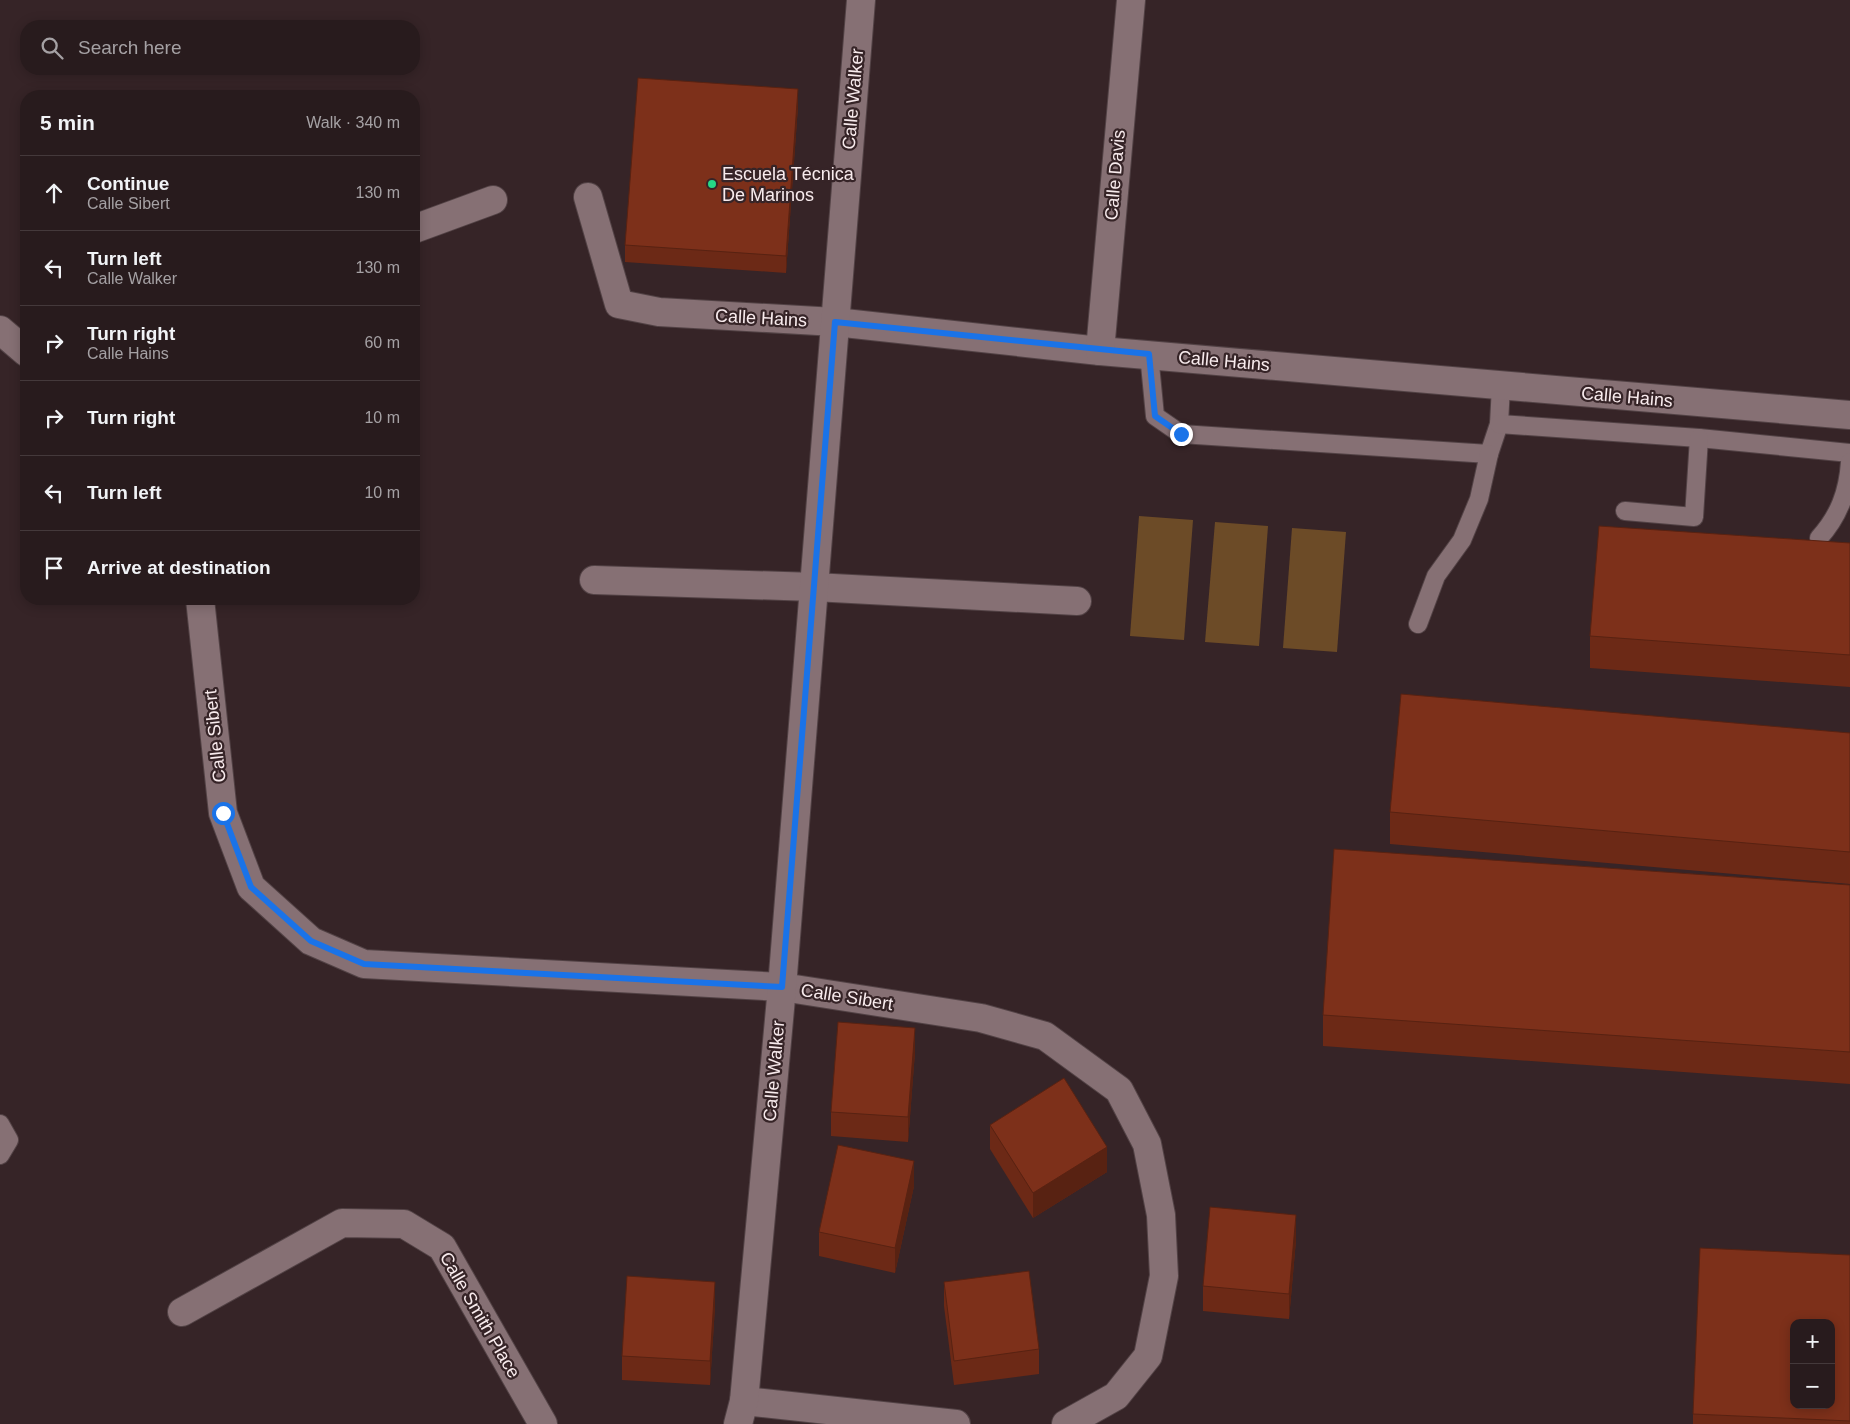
<!DOCTYPE html>
<meta charset="utf-8">
<style>
body{margin:0;font-family:Arial,sans-serif;background:#302426;color:#f1f3f6}
.controls{position:absolute;right:15px;bottom:15px;display:grid;overflow:hidden;border-radius:10px;box-shadow:0 2px 12px #0003}
.controls button{width:45px;height:45px;display:grid;place-items:center;padding:0;border:0;border-bottom:1px solid #44393b;background:#281b1d;color:#f1f3f6;font:25px sans-serif}
.stop{position:absolute;width:15px;height:15px;margin:-11px;border:4px solid #1a73e8;border-radius:50%;background:#fff}
.stop.end{background:#1a73e8;border-color:#fff;box-shadow:0 1px 5px #0008}
.list{margin:0;padding:0;list-style:none}
h2{display:flex;justify-content:space-between;align-items:center;height:65px;margin:0;padding:0 20px;font-size:21px}
h2 small{font-size:16px;font-weight:400;color:#a5a1a4}
.list li{display:grid;grid-template-columns:32px 1fr auto;gap:15px;align-items:center;box-sizing:border-box;height:75px;padding:0 20px;border-top:1px solid #44393b}
.list b{display:block;font-size:19px;white-space:nowrap}
.list p{margin:0;font-size:16px;white-space:nowrap;color:#a5a1a4}
.list em{font-size:16px;font-style:normal;color:#a5a1a4}
.icon{flex:none;width:28px;height:28px;fill:none;stroke:currentColor;stroke-width:2;stroke-linecap:round;stroke-linejoin:round}
.map{position:relative;flex:none;width:1850px;height:1424px;overflow:hidden}
.search{position:absolute;background:#281b1d;box-shadow:0 2px 12px #0003;left:20px;top:20px;width:400px;height:55px;display:flex;align-items:center;gap:12px;box-sizing:border-box;padding:0 18px;border-radius:20px;color:#a5a1a4;font-size:19px}
.panel{position:absolute;background:#281b1d;box-shadow:0 2px 12px #0003;left:20px;top:90px;width:400px;height:515px;border-radius:20px}
.map>svg:first-child{display:block}
</style>
<div class="map">
<svg width="1850" height="1424" viewBox="0 0 1850 1424">
<rect width="100%" height="100%" fill="#362427"/>
<g fill="#6c4b27">
<polygon points="1139,516 1193,520 1184,640 1130,636"/>
<polygon points="1215,522 1268,526 1259,646 1205,642"/>
<polygon points="1292,528 1346,532 1337,652 1283,648"/>
</g>
<g fill="none" stroke-linecap="round" stroke-linejoin="round">
<defs>
<g id="lane">
<polyline points="1149,354 1155,416 1181,434 1489,454 1499,424 1501,386"/>
<polyline points="1499,424 1699,438 1850,453"/>
<polyline points="1625,511 1694,517 1699,438"/>
<path d="M1819,538C1839,516 1848,492 1850,462"/>
<polyline points="1418,624 1436,576 1462,540 1479,499 1489,454"/>
<polyline points="0,1124 9,1140 0,1155"/>
</g>
<g id="street">
<polyline points="588,197 619,304 659,312 835,322 1100,351 1850,415"/>
<polyline points="414,229 493,200"/>
<polyline points="0,330 26,352"/>
<polyline points="1100,351 1131,0"/>
<polyline points="594,580 814,587 1077,601"/>
<polyline points="200,599 223,813 251,887 311,941 364,964 782,987 981,1018 1045,1036 1119,1090 1147,1144 1161,1215 1164,1276 1148,1356 1116,1396 1066,1424"/>
<polyline points="182,1312 342,1223 404,1224 442,1247 543,1424"/>
<polyline points="744,1401 956,1424"/>
<polyline points="738,1424 744,1401 782,987 861,0"/>
</g>
</defs>
<use href="#lane" stroke="#524245" stroke-width="20"/>
<use href="#street" stroke="#524245" stroke-width="30"/>
<use href="#lane" stroke="#867074" stroke-width="18"/>
<use href="#street" stroke="#867074" stroke-width="28"/>
</g>
<g fill="#6c2916">
<polygon points="798,106 786,273 625,262 625,245"/>
<polygon points="1850,543 1850,687 1590,668 1590,636"/>
<polygon points="1850,733 1850,884 1390,844 1390,812"/>
<polygon points="1850,885 1850,1084 1323,1046 1323,1015"/>
<polygon points="915,1052 908,1142 831,1136 831,1112"/>
<polygon points="990,1125 1107,1172 1033,1218 990,1149"/>
<polygon points="914,1186 895,1273 819,1256 819,1232"/>
<polygon points="1296,1240 1289,1319 1203,1311 1203,1286"/>
<polygon points="1850,1255 1850,1424 1693,1424 1693,1414"/>
<polygon points="944,1282 1039,1349 1039,1374 954,1385 944,1306"/>
<polygon points="715,1306 710,1385 622,1380 622,1356"/>
</g>
<g fill="#582212">
<polygon points="798,89 798,106 786,273 786,256"/>
<polygon points="915,1028 915,1052 908,1142 908,1117"/>
<polygon points="1107,1147 1107,1172 1033,1218 1033,1193"/>
<polygon points="914,1161 914,1186 895,1273 895,1248"/>
<polygon points="1296,1215 1296,1240 1289,1319 1289,1294"/>
<polygon points="715,1282 715,1306 710,1385 710,1361"/>
</g>
<g fill="#7d301a" stroke="#582212" fill-rule="evenodd">
<polygon points="638,78 798,89 786,256 625,245"/>
<polygon points="1599,526 1850,543 1850,655 1590,636"/>
<polygon points="1401,694 1850,733 1850,852 1390,812"/>
<polygon points="1334,849 1850,885 1850,1052 1323,1015"/>
<polygon points="838,1022 915,1028 908,1117 831,1112"/>
<polygon points="1064,1078 1107,1147 1033,1193 990,1125"/>
<polygon points="838,1145 914,1161 895,1248 819,1232"/>
<polygon points="1210,1207 1296,1215 1289,1294 1203,1286"/>
<path d="M1700,1248L1850,1255V1421L1693,1414ZM1794,1323H1831V1405H1794Z"/>
<polygon points="1029,1271 1039,1349 954,1361 944,1282"/>
<polygon points="627,1276 715,1282 710,1361 622,1356"/>
</g>
<g fill="none" stroke-linecap="round" stroke-linejoin="round">
<polyline stroke="#1a73e8" stroke-width="6" points="223,813 251,887 311,941 364,964 782,987 835,322 1149,354 1155,416 1181,434"/>
</g>
<circle fill="#26d886" stroke="#362427" stroke-width="2" cx="712" cy="184" r="5"/>
<g text-anchor="middle" stroke-width="4.5" stroke-linejoin="round" paint-order="stroke">
<g font-size="18" fill="#f8ebed" stroke="#362427">
<text transform="translate(853 99) rotate(-85)" y="6">Calle Walker</text>
<text transform="translate(1115 175) rotate(-85)" y="6">Calle Davis</text>
<text transform="translate(761 318) rotate(3)" y="6">Calle Hains</text>
<text transform="translate(1224 361) rotate(5)" y="6">Calle Hains</text>
<text transform="translate(1627 397) rotate(5)" y="6">Calle Hains</text>
<text transform="translate(215 736) rotate(-96)" y="6">Calle Sibert</text>
<text transform="translate(847 997) rotate(9)" y="6">Calle Sibert</text>
<text transform="translate(774 1071) rotate(-85)" y="6">Calle Walker</text>
<text transform="translate(480 1315) rotate(60)" y="6">Calle Smith Place</text>
</g>
<g font-size="18" fill="#f8ebed" stroke="#362427" text-anchor="start">
<text x="722" y="180">Escuela Técnica<tspan x="722" dy="21">De Marinos</tspan></text>
</g>
</g>
</svg>
<div class="controls">
<button>+</button>
<button>−</button>
</div>
<div class="stop" style="left:223px;top:813px"></div>
<div class="stop end" style="left:1181px;top:434px"></div>
<div class="search"><svg class="icon" aria-label="search" viewBox="0 0 24 24"><circle cx="10" cy="10" r="6"/><path d="M15 15l6 6"/></svg>Search here</div>
<section class="panel">
<h2>5 min<small>Walk · 340 m</small></h2>
<ul class="list">
<li><svg class="icon" aria-label="ahead" viewBox="0 0 24 24"><path d="M12 20V5M6 11l6-6 6 6"/></svg><div><b>Continue</b><p>Calle Sibert</p></div><em>130 m</em></li>
<li><svg class="icon" aria-label="left" viewBox="0 0 24 24"><path d="M17 20v-9H6M10 6l-5 5 5 5"/></svg><div><b>Turn left</b><p>Calle Walker</p></div><em>130 m</em></li>
<li><svg class="icon" aria-label="right" viewBox="0 0 24 24"><path d="M7 20v-9h11M14 6l5 5-5 5"/></svg><div><b>Turn right</b><p>Calle Hains</p></div><em>60 m</em></li>
<li><svg class="icon" aria-label="right" viewBox="0 0 24 24"><path d="M7 20v-9h11M14 6l5 5-5 5"/></svg><div><b>Turn right</b></div><em>10 m</em></li>
<li><svg class="icon" aria-label="left" viewBox="0 0 24 24"><path d="M17 20v-9H6M10 6l-5 5 5 5"/></svg><div><b>Turn left</b></div><em>10 m</em></li>
<li><svg class="icon" aria-label="arrive" viewBox="0 0 24 24"><path d="M6 21V4h12l-3 4 3 4H6"/></svg><div><b>Arrive at destination</b></div></li>
</ul>
</section>
</div>
